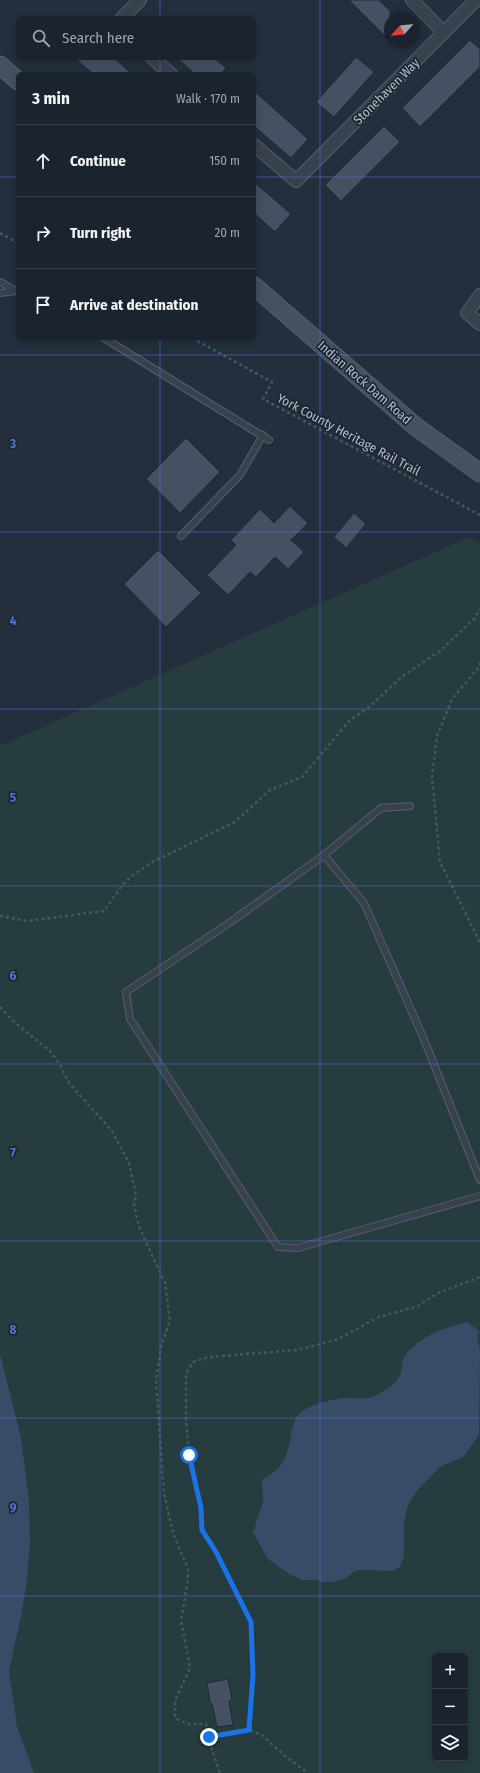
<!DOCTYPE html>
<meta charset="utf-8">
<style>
body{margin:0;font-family:"Fira Sans Condensed",sans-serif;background:#282f3a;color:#f1f3f6}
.controls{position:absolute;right:12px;bottom:12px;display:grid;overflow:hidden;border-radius:6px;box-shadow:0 2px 10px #0003}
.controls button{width:36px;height:36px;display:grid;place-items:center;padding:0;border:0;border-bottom:1px solid #39404a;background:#1b232e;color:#f1f3f6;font:20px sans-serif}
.compass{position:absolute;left:384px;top:12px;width:36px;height:36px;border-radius:50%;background:#1b232e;box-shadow:0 2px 10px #0003;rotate:243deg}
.stop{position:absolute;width:12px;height:12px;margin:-9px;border:3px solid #1a73e8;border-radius:50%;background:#fff}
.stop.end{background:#1a73e8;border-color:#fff;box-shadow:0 1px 4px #0008}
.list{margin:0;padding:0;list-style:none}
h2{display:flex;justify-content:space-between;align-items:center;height:52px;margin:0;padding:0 16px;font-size:17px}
h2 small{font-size:13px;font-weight:400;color:#a0a4aa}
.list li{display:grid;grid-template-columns:26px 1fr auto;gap:12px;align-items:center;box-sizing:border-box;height:72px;padding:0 16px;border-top:1px solid #39404a}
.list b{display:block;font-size:15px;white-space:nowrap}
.list em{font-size:13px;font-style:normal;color:#a0a4aa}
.icon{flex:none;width:22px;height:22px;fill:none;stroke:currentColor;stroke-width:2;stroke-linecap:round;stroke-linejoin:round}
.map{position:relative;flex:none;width:480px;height:1773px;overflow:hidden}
.search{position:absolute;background:#1b232e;box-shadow:0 2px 10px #0003;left:16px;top:16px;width:240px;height:44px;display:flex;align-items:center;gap:10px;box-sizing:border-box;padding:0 14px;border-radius:6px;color:#a0a4aa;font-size:15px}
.panel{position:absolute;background:#1b232e;box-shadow:0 2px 10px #0003;left:16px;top:72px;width:240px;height:268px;border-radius:6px}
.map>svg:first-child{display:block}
</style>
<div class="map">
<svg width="480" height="1773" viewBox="0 0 480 1773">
<rect width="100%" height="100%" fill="#242f3e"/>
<path fill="#263c3f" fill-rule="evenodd" d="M469,537L480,543V1773H34L17,1726L9,1671L22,1612L27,1582L30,1542L29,1501L21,1437L0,1354V746ZM435,1656H465V1758H435Z"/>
<g fill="#394c67">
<path d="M467,1322L480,1332L477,1336L480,1351L479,1435L463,1457L440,1467L416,1492L408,1505L404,1522V1556L400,1567L393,1571L360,1570L353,1572L346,1578L333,1582H321L316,1580H302L289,1574L268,1559L252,1531L255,1529C255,1519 262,1510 263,1500C264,1494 261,1487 262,1480C268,1476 277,1471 281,1465C292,1451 289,1425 299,1414C307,1405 333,1399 345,1398C354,1397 365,1401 375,1396C384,1391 395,1386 400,1375C402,1370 401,1365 403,1360C413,1338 445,1328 467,1322Z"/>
<polygon points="0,1354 21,1437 29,1501 30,1542 27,1582 22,1612 9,1671 17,1726 34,1773 0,1773"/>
</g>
<g fill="#455162" stroke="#1f2835">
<polygon points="349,0 379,0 390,11 390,41"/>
<polygon points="470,40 480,49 480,67 420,127 402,108"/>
<polygon points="356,57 374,72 334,117 316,102"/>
<polygon points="75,58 114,58 132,74 93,74"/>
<polygon points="177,58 214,58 226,68 221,74 195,74"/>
<polygon points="254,91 308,139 291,158 254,126"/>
<polygon points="384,126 400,142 341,201 325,185"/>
<polygon points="254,182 291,214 275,232 254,213"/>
<polygon points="186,438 220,472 180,513 146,479"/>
<polygon points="290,506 308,523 291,540 304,552 288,569 275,557 256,577 250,572 228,595 207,575 236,545 231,540 260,509 274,523"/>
<polygon points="354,513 366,524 346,548 334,537"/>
<polygon points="158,550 201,593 166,627 124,584"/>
<polygon points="228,1679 232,1700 229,1701 233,1725 217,1727 212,1704 210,1703 207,1683"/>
</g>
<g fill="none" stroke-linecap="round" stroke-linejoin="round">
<defs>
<g id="lane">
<polyline points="0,282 18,292"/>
<polyline points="0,293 16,291"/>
<polyline points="104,338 269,440"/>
<polyline points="181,536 240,475 263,435"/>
<polyline points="410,806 381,808 324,855 232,921 126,992 130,1019 278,1247 298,1248 480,1196"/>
<polyline points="324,855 364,903 423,1037 480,1180"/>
</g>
<g id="street">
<polyline points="412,0 444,33"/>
<polyline points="122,18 140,0"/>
<polyline points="152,58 171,74"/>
<polyline points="254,145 296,181 476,0"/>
<polyline points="480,295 467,313 480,324"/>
</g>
<g id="secondary">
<polyline points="0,65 18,81"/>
<polyline points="254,286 415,426 480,473"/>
</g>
</defs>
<use href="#lane" stroke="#565f6c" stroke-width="8"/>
<use href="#street" stroke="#565f6c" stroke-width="14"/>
<use href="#secondary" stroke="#565f6c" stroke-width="19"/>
<g stroke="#44595c" stroke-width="2.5" stroke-dasharray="3 3" stroke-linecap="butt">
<polyline points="0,233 18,243"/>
<polyline points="192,338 272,382 263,399 480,515"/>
<polyline points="480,662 479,667 452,699 437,736 432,776 440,862 480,942"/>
<polyline points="0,916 27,921 104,911 123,884 133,875 152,862 235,822 270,790 302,777 350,720 369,707 404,675 440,651 475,618 480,609"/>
<polyline points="0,1007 12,1020 50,1051 59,1063 69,1083 112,1131 129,1163 136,1195 134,1205 139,1227 165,1283 170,1320 161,1347 156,1381 164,1493 173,1533 188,1569 188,1579 181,1620 190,1668 175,1701 175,1718 188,1724 206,1724 209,1741 220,1773"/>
<polyline points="249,1730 253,1675 251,1621 216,1552 202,1531 201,1508 189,1455 186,1419 186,1374 193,1362 209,1357 297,1350 336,1340 379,1317 418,1306 438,1293 480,1277"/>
<polyline points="209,1737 249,1730 262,1735 284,1755 308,1773"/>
</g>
<use href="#lane" stroke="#38414e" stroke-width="6"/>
<use href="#street" stroke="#38414e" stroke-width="12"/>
<use href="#secondary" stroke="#465061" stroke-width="17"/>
</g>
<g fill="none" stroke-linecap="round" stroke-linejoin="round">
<polyline stroke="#1a73e8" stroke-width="5" points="189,1455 201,1508 202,1530 216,1552 251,1622 253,1675 249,1730 209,1737"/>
</g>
<path fill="none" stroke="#5274d3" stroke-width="1" stroke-opacity="0.55" d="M160,0V18M320,0V1773M160,58V74M0,177H18M254,177H480M160,338V1773M0,355H480M0,532H480M0,709H480M0,886H480M0,1064H480M0,1241H480M0,1418H480M0,1596H480"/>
<g text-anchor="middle" stroke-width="3.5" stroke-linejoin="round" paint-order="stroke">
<g font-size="13" fill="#b4bcc9" stroke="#1d2633">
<text transform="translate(386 91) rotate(-45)" y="5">Stonehaven Way</text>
<text transform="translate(365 382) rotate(41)" y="5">Indian Rock Dam Road</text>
<text transform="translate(349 434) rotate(28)" y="5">York County Heritage Rail Trail</text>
</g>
</g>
<g font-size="13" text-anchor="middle" font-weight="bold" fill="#5274d3" stroke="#1d2633" stroke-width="3.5" stroke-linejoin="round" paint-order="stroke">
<text x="13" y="448">3</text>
<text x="13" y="625">4</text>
<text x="13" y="802">5</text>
<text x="13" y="980">6</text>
<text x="13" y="1157">7</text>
<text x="13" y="1334">8</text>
<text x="13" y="1512">9</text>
</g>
</svg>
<div class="controls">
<button>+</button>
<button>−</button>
<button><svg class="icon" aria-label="layers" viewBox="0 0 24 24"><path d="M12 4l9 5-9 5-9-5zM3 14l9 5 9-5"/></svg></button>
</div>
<svg class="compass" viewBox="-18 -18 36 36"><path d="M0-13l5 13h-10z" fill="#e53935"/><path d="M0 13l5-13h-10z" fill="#a0a4aa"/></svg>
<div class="stop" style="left:189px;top:1455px"></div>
<div class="stop end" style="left:209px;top:1737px"></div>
<div class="search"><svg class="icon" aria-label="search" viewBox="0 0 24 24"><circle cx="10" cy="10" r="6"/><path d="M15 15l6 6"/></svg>Search here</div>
<section class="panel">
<h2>3 min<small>Walk · 170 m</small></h2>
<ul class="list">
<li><svg class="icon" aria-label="ahead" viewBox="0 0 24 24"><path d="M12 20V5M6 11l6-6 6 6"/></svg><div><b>Continue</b></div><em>150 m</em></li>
<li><svg class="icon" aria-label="right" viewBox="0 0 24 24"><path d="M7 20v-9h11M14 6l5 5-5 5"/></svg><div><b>Turn right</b></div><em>20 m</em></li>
<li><svg class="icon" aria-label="arrive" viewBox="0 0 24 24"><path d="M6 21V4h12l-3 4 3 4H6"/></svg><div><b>Arrive at destination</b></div></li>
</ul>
</section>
</div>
